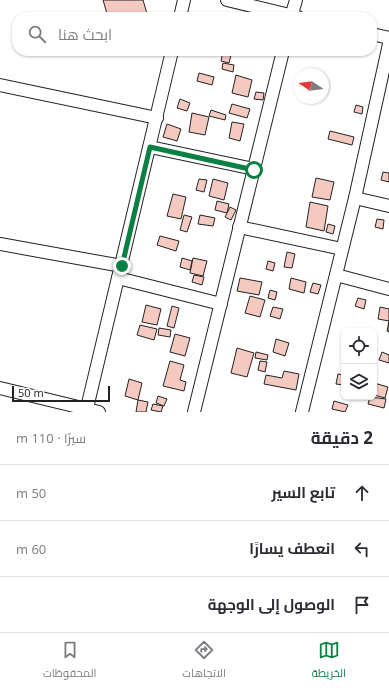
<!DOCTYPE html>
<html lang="ar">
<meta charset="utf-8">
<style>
body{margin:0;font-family:"Open Sans",Cairo,sans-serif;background:#f2f2f3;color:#2b2b33;direction:rtl}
.controls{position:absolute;right:12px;bottom:12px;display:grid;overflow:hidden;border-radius:8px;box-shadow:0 1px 3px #0004}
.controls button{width:36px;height:36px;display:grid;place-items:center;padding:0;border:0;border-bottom:1px solid #e1e1e2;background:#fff;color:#2b2b33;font:20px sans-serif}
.compass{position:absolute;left:293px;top:68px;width:36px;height:36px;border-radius:50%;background:#fff;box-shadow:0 1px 3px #0004;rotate:283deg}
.scale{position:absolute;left:12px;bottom:10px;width:98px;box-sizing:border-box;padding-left:4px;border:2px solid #222;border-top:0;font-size:11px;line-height:14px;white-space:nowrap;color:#222;-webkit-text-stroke:3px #fff;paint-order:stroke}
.stop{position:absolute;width:12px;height:12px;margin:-9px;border:3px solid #0b8043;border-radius:50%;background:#fff}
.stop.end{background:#0b8043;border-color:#fff;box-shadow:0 1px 4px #0008}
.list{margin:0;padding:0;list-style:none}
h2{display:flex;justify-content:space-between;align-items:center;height:52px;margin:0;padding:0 16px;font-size:17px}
h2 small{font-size:13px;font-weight:400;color:#7c7c81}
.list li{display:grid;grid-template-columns:26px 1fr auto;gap:12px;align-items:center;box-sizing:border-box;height:56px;padding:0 16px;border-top:1px solid #e1e1e2}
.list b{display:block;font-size:15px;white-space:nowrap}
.list em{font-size:13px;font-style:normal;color:#7c7c81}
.icon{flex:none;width:22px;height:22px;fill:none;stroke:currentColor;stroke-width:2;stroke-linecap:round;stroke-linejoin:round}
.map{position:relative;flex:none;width:389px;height:412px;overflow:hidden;direction:ltr}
.search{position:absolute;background:#fff;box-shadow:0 1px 3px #0004;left:12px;right:12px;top:12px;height:44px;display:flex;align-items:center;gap:10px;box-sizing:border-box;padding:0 14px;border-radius:16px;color:#7c7c81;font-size:15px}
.sheet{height:220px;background:#fff}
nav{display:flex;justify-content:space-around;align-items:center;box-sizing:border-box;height:56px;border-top:1px solid #e1e1e2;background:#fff;font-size:11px;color:#7c7c81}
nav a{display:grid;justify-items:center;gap:2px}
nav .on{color:#0b8043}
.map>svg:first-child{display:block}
</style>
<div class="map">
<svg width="389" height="412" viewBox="0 0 389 412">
<rect width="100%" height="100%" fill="#fff"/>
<g fill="#f3c9c0" stroke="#222">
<polygon points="103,0 143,0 148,17 108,17"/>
<polygon points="223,51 232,51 229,63 221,61"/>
<polygon points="223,63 234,65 233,72 222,69"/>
<polygon points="199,73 214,77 212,85 197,81"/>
<polygon points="236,75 252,80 248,97 232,93"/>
<polygon points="256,92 264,93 263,100 254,99"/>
<polygon points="180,99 190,103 187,111 177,108"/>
<polygon points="232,104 250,109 247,118 229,113"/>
<polygon points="356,105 363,107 362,114 354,112"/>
<polygon points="211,110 226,115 225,120 209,116"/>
<polygon points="192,113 209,117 205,135 189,132"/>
<polygon points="232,122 244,124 240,141 229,138"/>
<polygon points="167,124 181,129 177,141 163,137"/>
<polygon points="330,131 354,137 352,145 328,139"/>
<polygon points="383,172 389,173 389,182 381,180"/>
<polygon points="316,178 334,182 330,200 312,197"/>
<polygon points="199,179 207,180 204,192 196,190"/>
<polygon points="213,179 228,183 224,200 209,196"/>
<polygon points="173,194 186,197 181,219 167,216"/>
<polygon points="217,201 229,204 227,213 215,210"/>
<polygon points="310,202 328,206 324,231 306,227"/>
<polygon points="230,207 236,210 231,220 225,217"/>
<polygon points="184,215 192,217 187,232 180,230"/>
<polygon points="200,215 215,218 213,226 198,224"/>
<polygon points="377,219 384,220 383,229 375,227"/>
<polygon points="328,224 335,226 333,234 326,232"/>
<polygon points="160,236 179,241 176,251 157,245"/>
<polygon points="287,252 295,254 292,268 284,267"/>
<polygon points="182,258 192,261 190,270 180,267"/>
<polygon points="193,258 207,261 203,276 190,273"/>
<polygon points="268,261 275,263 273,271 266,269"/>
<polygon points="194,275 204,277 202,285 192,282"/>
<polygon points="240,278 262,282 259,295 237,291"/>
<polygon points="291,278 306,282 304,293 289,289"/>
<polygon points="313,283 321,285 318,294 310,292"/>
<polygon points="270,290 277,292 275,300 268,298"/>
<polygon points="250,296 265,300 260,317 245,313"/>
<polygon points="358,298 366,300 364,309 355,306"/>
<polygon points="146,305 161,309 157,325 142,322"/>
<polygon points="172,306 179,308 174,328 167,326"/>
<polygon points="273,307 283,309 280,319 270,316"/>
<polygon points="380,307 389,309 389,332 387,331 389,321 378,319"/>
<polygon points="140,325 157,329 154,340 137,335"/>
<polygon points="159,328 171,330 170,337 158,335"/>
<polygon points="175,334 190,338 185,356 170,352"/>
<polygon points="276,339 289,343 285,356 273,352"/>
<polygon points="237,348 254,353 247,377 231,373"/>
<polygon points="256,352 268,355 267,360 255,358"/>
<polygon points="382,352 389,355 389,363 379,360"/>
<polygon points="170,361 184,365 180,380 186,382 184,391 163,386"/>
<polygon points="260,361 267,362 265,372 258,370"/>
<polygon points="284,371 299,374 296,390 264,384 266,375 282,378"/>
<polygon points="338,374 344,375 344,385 336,384"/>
<polygon points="129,379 142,383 138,400 125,396"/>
<polygon points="374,383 388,387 385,398 374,395"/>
<polygon points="158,396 167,399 164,406 156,403"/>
<polygon points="370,397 386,399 384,408 368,404"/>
<polygon points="138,400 148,402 146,412 136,412"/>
<polygon points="334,401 348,405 345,412 332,409"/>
<polygon points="153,404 163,406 161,412 151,410"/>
</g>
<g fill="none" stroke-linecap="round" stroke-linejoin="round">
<defs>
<g id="street">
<polyline points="227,0 298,17"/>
<polyline points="180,17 184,0"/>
<polyline points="291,17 296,0"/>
<polyline points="372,34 389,38"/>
<polyline points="0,85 157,118"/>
<polyline points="150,147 254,169"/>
<polyline points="355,198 389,206"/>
<polyline points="239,227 342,249"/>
<polyline points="0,244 122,266"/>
<polyline points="336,275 389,289"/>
<polyline points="118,278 221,304"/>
<polyline points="0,388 99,412"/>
<polyline points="86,412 172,51"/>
<polyline points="194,412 283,51"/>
<polyline points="302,412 355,198 389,44"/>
</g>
</defs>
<use href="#street" stroke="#222" stroke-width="14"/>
<use href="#street" stroke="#fff" stroke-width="12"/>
</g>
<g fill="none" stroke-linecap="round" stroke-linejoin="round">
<polyline stroke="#0b8043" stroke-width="5" points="122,266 150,147 254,170"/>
</g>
</svg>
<div class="controls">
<button><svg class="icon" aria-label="locate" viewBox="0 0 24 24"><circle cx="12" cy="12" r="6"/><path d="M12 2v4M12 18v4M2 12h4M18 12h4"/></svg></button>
<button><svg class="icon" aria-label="layers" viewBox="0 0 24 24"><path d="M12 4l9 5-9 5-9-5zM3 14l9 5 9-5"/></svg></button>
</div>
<svg class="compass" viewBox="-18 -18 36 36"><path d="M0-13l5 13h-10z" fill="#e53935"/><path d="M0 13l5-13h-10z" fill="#7c7c81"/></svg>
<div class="scale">50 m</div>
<div class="stop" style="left:254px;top:170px"></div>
<div class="stop end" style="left:122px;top:266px"></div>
<div class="search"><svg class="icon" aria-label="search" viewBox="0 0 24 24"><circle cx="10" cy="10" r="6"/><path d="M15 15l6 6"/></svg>ابحث هنا</div>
</div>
<section class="sheet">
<h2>2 دقيقة<small>سيرًا · 110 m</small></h2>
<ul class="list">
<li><svg class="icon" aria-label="ahead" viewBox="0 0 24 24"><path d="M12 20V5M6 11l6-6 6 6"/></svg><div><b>تابع السير</b></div><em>50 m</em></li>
<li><svg class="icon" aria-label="left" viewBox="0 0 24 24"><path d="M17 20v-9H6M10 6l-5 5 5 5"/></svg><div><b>انعطف يسارًا</b></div><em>60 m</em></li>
<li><svg class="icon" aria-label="arrive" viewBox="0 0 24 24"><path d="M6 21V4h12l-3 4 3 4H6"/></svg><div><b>الوصول إلى الوجهة</b></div></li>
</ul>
</section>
<nav>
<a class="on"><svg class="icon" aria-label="map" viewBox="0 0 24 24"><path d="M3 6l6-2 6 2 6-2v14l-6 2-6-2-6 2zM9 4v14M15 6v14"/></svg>الخريطة</a>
<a><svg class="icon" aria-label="directions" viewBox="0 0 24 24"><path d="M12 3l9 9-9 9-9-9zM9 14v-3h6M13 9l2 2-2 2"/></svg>الاتجاهات</a>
<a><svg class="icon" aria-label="saved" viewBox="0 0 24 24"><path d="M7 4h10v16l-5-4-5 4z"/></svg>المحفوظات</a>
</nav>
